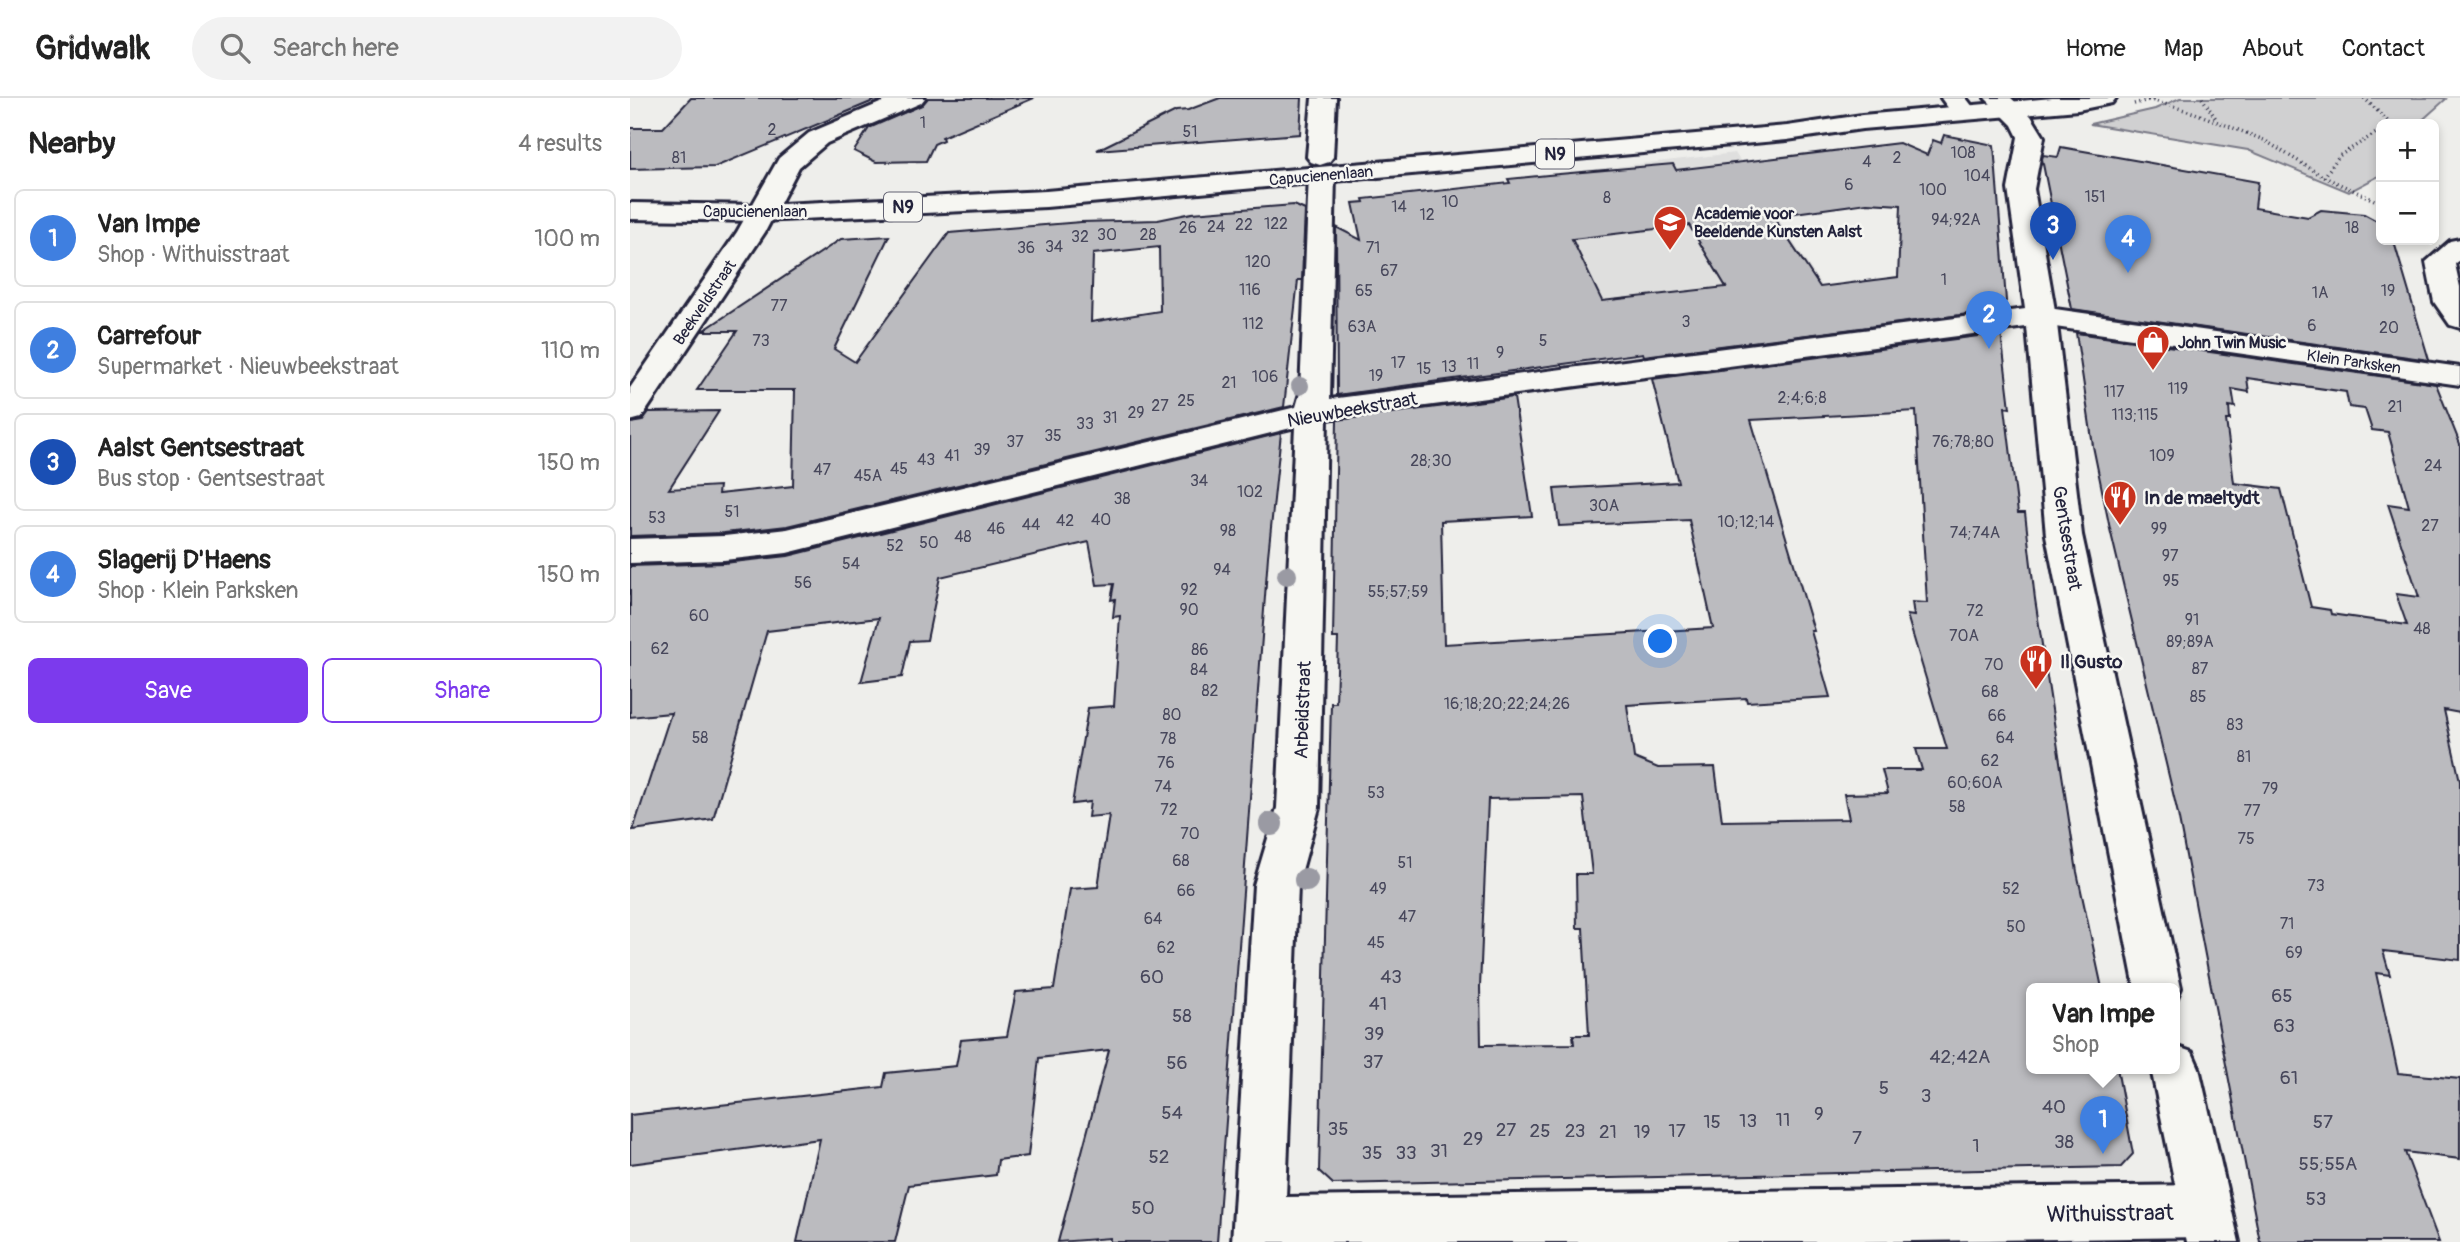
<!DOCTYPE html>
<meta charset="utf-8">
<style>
body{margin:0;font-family:Pangolin,sans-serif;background:#f2f2f2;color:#222}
.controls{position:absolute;right:21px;top:21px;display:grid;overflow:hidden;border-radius:10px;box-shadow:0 4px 10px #0003}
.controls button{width:63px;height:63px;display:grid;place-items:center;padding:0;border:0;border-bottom:2px solid #e0e0e0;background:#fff;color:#222;font:35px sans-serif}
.you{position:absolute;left:1031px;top:544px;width:24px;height:24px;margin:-18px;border:5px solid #fff;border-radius:50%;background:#1a73e8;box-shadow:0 0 0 10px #1a73e833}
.badge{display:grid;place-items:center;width:46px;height:46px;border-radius:50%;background:#7c3aed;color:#fff;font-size:23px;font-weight:700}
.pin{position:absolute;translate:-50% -58px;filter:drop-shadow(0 2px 4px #0008)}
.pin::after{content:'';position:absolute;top:37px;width:24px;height:21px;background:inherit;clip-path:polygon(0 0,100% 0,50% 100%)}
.popup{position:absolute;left:1396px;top:885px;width:154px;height:91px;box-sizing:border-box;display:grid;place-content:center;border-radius:10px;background:#fff;filter:drop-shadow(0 2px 5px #0005);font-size:23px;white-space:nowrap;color:#767676}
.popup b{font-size:26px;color:#222}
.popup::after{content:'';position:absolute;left:50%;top:100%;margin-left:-14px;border:14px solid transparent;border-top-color:#fff}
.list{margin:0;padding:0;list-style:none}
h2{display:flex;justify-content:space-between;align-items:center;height:91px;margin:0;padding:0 28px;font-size:30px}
h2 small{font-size:23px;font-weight:400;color:#767676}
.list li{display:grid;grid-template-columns:46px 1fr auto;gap:21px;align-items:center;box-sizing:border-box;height:98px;margin:0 14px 14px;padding:0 14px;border:2px solid #e0e0e0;border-radius:10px}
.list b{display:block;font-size:26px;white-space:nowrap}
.list p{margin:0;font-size:23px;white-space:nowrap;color:#767676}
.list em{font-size:23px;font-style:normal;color:#767676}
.actions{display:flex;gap:14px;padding:21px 28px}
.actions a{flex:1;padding:16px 0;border:2px solid #7c3aed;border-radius:10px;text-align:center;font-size:24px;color:#7c3aed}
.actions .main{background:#7c3aed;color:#fff}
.icon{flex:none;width:38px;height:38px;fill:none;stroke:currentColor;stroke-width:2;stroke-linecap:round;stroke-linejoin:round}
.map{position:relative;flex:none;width:1830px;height:1144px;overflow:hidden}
header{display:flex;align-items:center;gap:42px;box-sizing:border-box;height:98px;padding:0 35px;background:#fff;border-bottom:2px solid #e0e0e0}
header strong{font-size:33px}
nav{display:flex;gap:38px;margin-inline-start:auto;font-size:24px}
.search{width:490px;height:63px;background:#f2f2f2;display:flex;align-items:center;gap:18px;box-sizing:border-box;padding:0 24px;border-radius:38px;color:#767676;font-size:26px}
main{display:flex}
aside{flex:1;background:#fff}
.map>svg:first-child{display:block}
</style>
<header>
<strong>Gridwalk</strong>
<div class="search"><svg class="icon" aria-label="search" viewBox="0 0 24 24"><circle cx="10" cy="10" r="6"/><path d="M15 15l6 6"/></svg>Search here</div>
<nav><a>Home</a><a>Map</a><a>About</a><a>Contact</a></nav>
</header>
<main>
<aside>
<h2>Nearby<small>4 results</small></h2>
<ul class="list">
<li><span class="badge" style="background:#3f7fe0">1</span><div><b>Van Impe</b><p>Shop · Withuisstraat</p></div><em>100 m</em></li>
<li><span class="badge" style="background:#3f7fe0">2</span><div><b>Carrefour</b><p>Supermarket · Nieuwbeekstraat</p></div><em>110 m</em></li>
<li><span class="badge" style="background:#1a4fb4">3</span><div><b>Aalst Gentsestraat</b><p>Bus stop · Gentsestraat</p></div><em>150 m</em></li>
<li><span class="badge" style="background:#3f7fe0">4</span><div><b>Slagerij D'Haens</b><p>Shop · Klein Parksken</p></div><em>150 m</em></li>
</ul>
<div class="actions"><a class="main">Save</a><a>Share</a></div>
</aside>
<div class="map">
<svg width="1830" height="1144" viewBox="0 0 1830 1144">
<rect width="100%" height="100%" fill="#eeeeeb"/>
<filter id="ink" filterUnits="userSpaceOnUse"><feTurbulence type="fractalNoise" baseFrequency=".0143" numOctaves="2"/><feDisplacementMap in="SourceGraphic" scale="14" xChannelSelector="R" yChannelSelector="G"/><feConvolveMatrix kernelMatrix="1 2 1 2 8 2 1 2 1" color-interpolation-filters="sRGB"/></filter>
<g filter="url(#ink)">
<polygon fill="#dfdfde" points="1105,55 1218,228 956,263 879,81"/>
<polygon fill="#d0d0d1" stroke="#797986" stroke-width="2" points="1550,0 1813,0 1816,1 1788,26 1751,26 1751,77 1719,94 1618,52 1460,26 1525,11"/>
<g fill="#bbbbbf" stroke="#22223b" stroke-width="2" fill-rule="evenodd">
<polygon points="61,0 248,0 248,1 85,69 0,71 0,30 33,30"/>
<polygon points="298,0 404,0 312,39 313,42 304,46 296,63 246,64 224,53 239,30 292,7"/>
<polygon points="590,0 672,0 670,36 467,52 546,13 558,12"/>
<path d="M1314,37L1364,47L1376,203L1369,212L1014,258L1013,255L707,297L706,129L731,142L723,105L734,104L733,101L880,85L878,81L918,77L1043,66L1046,72L1269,45L1297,57L1303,42L1311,45ZM1237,105L1271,107L1268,179L1190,189L1143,118ZM1059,127L1096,189L972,203L942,141Z"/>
<polygon points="1431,49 1628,84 1625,110 1678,119 1691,112 1734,116 1751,125 1751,142 1764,144 1799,262 1442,211 1412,61 1413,57 1428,59"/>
<path d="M664,107L675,112L672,182H668L654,309L157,428L94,435L0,438V325L12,323L19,314L89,313L39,391L89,388L88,396L163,388L165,292H67L107,233H73L211,141L259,138L204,251L225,264L319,135L451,124L528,122L562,115ZM529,149L530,213L461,224L463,156Z"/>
<path d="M1371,235L1380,310L1375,309L1388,415H1395L1405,501L1447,774L1472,890H1401V970H1487L1503,1056L1491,1069L703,1086L689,1073L701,605H706L708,540H703L707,322L884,299L902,418L811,423L814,546L1083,530L1059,422L929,428L924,391L1048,384L1022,281ZM1286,313L1297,505L1282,504L1284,518L1277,517L1317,651H1286L1292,672H1252L1258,695L1214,696L1219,721L1092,723L1085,669L1028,670L1004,660L997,607L1116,600L1117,604L1200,599L1181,533H1184L1121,322ZM953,699L962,776H946L947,830H953L959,937H943L944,946L851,947L850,889L858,701Z"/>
<path d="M1446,235L1806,286L1830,346V615L1814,612L1830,683V862L1753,853L1760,877L1746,875L1768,975L1830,981V1061L1775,1054L1809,1144H1630L1548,716L1480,431L1463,348ZM1617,280L1716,294L1719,309L1735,311L1742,332L1758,334L1779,409L1758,406L1789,499L1766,496L1777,527L1701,516L1700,512L1681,509L1651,391L1604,385L1596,322H1600L1599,308L1605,309L1602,291L1619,294Z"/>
<polygon points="651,335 638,458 587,1144 480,1144 480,1140 428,1144 479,952 409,960 398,1058 368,1062 366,1077 279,1087 265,1144 167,1144 190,1041 0,1066 0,1017 253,989 256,975 326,968 331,942 377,938 386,894 424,891 440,791 468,789 479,717 458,719 460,704 442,706 458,610 484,608 490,518 483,519 485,501 481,502 484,486 467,487 459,444 310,479 297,542 280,543 272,579 231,584 249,520 137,533 83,721 3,732 41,615 0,619 0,468 94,465 158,458"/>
</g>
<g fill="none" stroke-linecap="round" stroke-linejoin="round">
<defs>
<g id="minor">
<polygon points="262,0 295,0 291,5 197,45 169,69 135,134 16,313 11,320 0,323 0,290 107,134 149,60 179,35"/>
<polygon points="682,0 706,0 703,59 699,64 690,67 681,64 677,59"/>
<path d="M1311,0H1336L1347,14L1344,19C1327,23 1320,13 1311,0Z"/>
<polygon points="692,69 701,71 705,77 700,301 1411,209 1830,269 1830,287 1411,227 697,321 689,710 668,787 656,1099 1574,1087 1592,1095 1600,1113 1592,1131 1574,1139 1211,1144 602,1144 624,787 647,710 665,329 157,455 94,462 0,465 0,441 94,438 157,431 666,309 670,295 679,77 683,71"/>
<polygon points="1830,141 1830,162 1825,166 1830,189 1830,230 1820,227 1804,204 1796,164 1820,143"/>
</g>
<g id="tertiary">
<polygon points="1355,0 1381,0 1401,18 1414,39 1404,91 1426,218 1452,437 1551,890 1545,904 1545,890 1505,890 1416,437 1396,218 1378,91 1388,39 1382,27"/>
<polygon points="1545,948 1562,954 1569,970 1609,1144 1557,1144 1521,970 1545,970"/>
</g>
<polygon id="primary" points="1422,0 1486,0 1482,5 1448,12 1232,31 1157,42 416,109 131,123 0,121 0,105 131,107 416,93 1157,28 1232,17"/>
</defs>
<use href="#minor" stroke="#22223b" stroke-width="6"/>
<use href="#tertiary" stroke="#22223b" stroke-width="6"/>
<use href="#primary" stroke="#22223b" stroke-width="6"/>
<g stroke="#22223b" stroke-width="3.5" stroke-dasharray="1 3.5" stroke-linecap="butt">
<polyline points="1514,0 1565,15 1634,42 1694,79 1751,105"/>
<polyline points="1572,0 1587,22"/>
<polyline points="1734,0 1761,26"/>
<polyline points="1504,6 1526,0"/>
<polyline points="1694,79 1709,58 1751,32"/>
</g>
<use href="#minor" fill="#f6f6f2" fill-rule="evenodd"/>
<use href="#tertiary" fill="#f6f6f2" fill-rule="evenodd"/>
<use href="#primary" fill="#f6f6f2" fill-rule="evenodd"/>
</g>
<g fill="#9a9aa3">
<circle cx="670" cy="288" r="9"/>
<circle cx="657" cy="477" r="10"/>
<circle cx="641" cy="726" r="12"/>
<circle cx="676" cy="782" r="12"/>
</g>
</g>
<defs>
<symbol id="school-pin" viewBox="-11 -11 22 30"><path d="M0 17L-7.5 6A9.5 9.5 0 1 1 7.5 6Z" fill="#c8321e" stroke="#f6f6f2"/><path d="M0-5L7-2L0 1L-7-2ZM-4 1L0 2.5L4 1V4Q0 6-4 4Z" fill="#fff"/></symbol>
<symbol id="shop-pin" viewBox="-11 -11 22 30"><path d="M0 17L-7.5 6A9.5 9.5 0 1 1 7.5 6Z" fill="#c8321e" stroke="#f6f6f2"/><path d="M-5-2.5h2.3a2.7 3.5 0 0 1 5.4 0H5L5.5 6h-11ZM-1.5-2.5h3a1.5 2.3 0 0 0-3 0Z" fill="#fff"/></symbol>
<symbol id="restaurant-pin" viewBox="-11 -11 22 30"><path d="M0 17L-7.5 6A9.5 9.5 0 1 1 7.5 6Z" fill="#c8321e" stroke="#f6f6f2"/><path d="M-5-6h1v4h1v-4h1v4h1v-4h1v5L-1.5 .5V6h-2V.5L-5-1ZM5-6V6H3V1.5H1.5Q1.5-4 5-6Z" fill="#fff"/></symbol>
</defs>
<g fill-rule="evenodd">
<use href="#school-pin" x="1021" y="105" width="38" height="52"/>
<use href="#shop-pin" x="1504" y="225" width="38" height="52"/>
<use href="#restaurant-pin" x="1471" y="380" width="38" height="52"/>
<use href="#restaurant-pin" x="1387" y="544" width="38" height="52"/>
</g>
<g text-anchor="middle" stroke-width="5" stroke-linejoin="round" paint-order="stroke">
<g font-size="16" fill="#48485c">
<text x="293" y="30">1</text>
<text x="142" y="37">2</text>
<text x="560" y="39">51</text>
<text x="1333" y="60">108</text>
<text x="49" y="65">81</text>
<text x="1267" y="65">2</text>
<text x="1237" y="69">4</text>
<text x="1347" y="83">104</text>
<text x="1219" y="92">6</text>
<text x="1303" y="97">100</text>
<text x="1465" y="104">151</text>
<text x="977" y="105">8</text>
<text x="820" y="109">10</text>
<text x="769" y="114">14</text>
<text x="797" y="122">12</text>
<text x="1326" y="127">94;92A</text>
<text x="646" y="131">122</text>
<text x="614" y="132">22</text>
<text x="586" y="134">24</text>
<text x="558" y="135">26</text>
<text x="1722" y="135">18</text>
<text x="477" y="142">30</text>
<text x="518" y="142">28</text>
<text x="450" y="144">32</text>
<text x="424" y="154">34</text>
<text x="396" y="155">36</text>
<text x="743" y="155">71</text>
<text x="628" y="169">120</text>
<text x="759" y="178">67</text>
<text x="1314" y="187">1</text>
<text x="620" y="197">116</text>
<text x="734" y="198">65</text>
<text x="1758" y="198">19</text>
<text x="1690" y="200">1A</text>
<text x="149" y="213">77</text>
<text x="1056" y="229">3</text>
<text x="623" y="231">112</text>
<text x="1682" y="233">6</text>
<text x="732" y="234">63A</text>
<text x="1759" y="235">20</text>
<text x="131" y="248">73</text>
<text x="913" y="248">5</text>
<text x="870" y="260">9</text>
<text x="768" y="270">17</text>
<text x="843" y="271">11</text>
<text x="819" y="274">13</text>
<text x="794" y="276">15</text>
<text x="746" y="283">19</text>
<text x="635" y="284">106</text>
<text x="599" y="290">21</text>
<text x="1548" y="296">119</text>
<text x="1484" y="299">117</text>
<text x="1172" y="305">2;4;6;8</text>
<text x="556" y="308">25</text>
<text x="530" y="313">27</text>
<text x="1765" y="314">21</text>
<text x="506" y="320">29</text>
<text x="1505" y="322">113;115</text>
<text x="480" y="325">31</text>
<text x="455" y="331">33</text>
<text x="423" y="343">35</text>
<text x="385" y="349">37</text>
<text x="1333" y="349">76;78;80</text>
<text x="352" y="357">39</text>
<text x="322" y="363">41</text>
<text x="1532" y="363">109</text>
<text x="296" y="367">43</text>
<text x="801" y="368">28;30</text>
<text x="1803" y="373">24</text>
<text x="269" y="376">45</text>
<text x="192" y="377">47</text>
<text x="238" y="383">45A</text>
<text x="569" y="388">34</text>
<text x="620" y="399">102</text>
<text x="492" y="406">38</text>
<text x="974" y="413">30A</text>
<text x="102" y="419">51</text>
<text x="27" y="425">53</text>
<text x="471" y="427">40</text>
<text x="435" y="428">42</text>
<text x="1116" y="429">10;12;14</text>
<text x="401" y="432">44</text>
<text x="1800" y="433">27</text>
<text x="366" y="436">46</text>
<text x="1529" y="436">99</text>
<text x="598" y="438">98</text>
<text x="1345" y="440">74;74A</text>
<text x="333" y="444">48</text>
<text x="299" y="450">50</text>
<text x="265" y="453">52</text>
<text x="1540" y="463">97</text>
<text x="221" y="471">54</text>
<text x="592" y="477">94</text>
<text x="1541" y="488">95</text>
<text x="173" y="490">56</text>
<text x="559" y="497">92</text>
<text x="768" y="499">55;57;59</text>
<text x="559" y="517">90</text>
<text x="1345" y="518">72</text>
<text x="69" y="523">60</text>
<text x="1562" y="527">91</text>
<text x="1792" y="536">48</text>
<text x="1334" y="543">70A</text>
<text x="1560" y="549">89;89A</text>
<text x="30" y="556">62</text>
<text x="570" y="557">86</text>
<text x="1364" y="572">70</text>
<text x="1570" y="576">87</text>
<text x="569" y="577">84</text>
<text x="580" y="598">82</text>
<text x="1360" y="599">68</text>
<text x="1568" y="604">85</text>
<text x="877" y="611">16;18;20;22;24;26</text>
<text x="542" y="622">80</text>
<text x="1367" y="623">66</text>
<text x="1605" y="632">83</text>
<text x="70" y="645">58</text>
<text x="1375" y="645">64</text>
<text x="538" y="646">78</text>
<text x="1614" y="664">81</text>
<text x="1360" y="668">62</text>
<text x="536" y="670">76</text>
<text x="1345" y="690">60;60A</text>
<text x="533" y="694">74</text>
<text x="1640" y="696">79</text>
<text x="746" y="700">53</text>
<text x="1327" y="714">58</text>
<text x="539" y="717">72</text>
<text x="1622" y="718">77</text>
<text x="560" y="741">70</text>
<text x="1616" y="746">75</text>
<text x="551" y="768">68</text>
<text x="775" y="770">51</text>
<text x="1686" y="793">73</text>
<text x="748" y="796">49</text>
<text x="1381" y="796">52</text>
<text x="556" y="798">66</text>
<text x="777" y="824">47</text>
<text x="523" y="826">64</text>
<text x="1657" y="831">71</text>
<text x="1386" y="834">50</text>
<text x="746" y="850">45</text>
<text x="536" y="855">62</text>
<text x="1664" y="860">69</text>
</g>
<g font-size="16" fill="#22223b" stroke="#f6f6f2">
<text transform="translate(691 77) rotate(-5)" y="6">Capucienenlaan</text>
<text x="125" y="119">Capucienenlaan</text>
<text transform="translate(74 204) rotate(-56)" y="6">Beekveldstraat</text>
<text transform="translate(1724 263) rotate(8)" y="6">Klein Parksken</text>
</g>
<g font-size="16" font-weight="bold" fill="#22223b" stroke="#f6f6f2" text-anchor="start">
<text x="1064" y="121">Academie voor<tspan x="1064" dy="18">Beeldende Kunsten Aalst</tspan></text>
<text x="1548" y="250">John Twin Music</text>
</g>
<g fill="#f6f6f2" stroke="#626272" stroke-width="2">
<rect x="906" y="41.5" width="38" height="29" rx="5"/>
<rect x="254" y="94.5" width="38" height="29" rx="5"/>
</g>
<g font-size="18" font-weight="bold" fill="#22223b">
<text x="925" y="62">N9</text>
<text x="273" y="115">N9</text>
</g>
<g font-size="19" fill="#22223b" stroke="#f6f6f2">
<text transform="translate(722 311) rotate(-10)" y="7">Nieuwbeekstraat</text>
<text transform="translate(1438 440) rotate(81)" y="7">Gentsestraat</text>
<text transform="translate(672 612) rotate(-88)" y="7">Arbeidstraat</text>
</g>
<g font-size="19" font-weight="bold" fill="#22223b" stroke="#f6f6f2" text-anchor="start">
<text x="1514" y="406">In de maeltydt</text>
<text x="1430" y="570">Il Gusto</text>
</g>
<g font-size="19" fill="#48485c">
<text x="522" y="885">60</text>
<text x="761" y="885">43</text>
<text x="1652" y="904">65</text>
<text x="748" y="912">41</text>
<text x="552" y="924">58</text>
<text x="1654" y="934">63</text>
<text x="744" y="942">39</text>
<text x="1330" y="965">42;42A</text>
<text x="743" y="970">37</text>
<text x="547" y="971">56</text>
<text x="1659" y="986">61</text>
<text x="1254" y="996">5</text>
<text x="1296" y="1004">3</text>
<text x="1424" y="1015">40</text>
<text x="542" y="1021">54</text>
<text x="1189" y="1022">9</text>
<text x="1153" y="1028">11</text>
<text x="1118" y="1029">13</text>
<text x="1082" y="1030">15</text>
<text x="1693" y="1030">57</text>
<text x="708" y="1037">35</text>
<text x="876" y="1038">27</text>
<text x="910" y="1039">25</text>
<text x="945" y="1039">23</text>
<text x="1047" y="1039">17</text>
<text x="978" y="1040">21</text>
<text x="1012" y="1040">19</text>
<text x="1227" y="1046">7</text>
<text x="843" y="1047">29</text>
<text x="1434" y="1050">38</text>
<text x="1346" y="1054">1</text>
<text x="809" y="1059">31</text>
<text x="742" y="1061">35</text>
<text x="776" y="1061">33</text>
<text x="529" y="1065">52</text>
<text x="1698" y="1072">55;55A</text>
<text x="1686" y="1107">53</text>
<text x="513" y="1116">50</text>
</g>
<g font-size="23" fill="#22223b" stroke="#f6f6f2">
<text transform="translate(1480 1115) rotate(-1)" y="8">Withuisstraat</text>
</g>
</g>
</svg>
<div class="controls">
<button>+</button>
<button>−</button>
</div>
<div class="you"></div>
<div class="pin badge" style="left:1473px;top:1056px;background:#3f7fe0">1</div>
<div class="popup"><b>Van Impe</b>Shop</div>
<div class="pin badge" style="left:1359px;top:251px;background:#3f7fe0">2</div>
<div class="pin badge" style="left:1423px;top:162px;background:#1a4fb4">3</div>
<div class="pin badge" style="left:1498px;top:175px;background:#3f7fe0">4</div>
</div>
</main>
